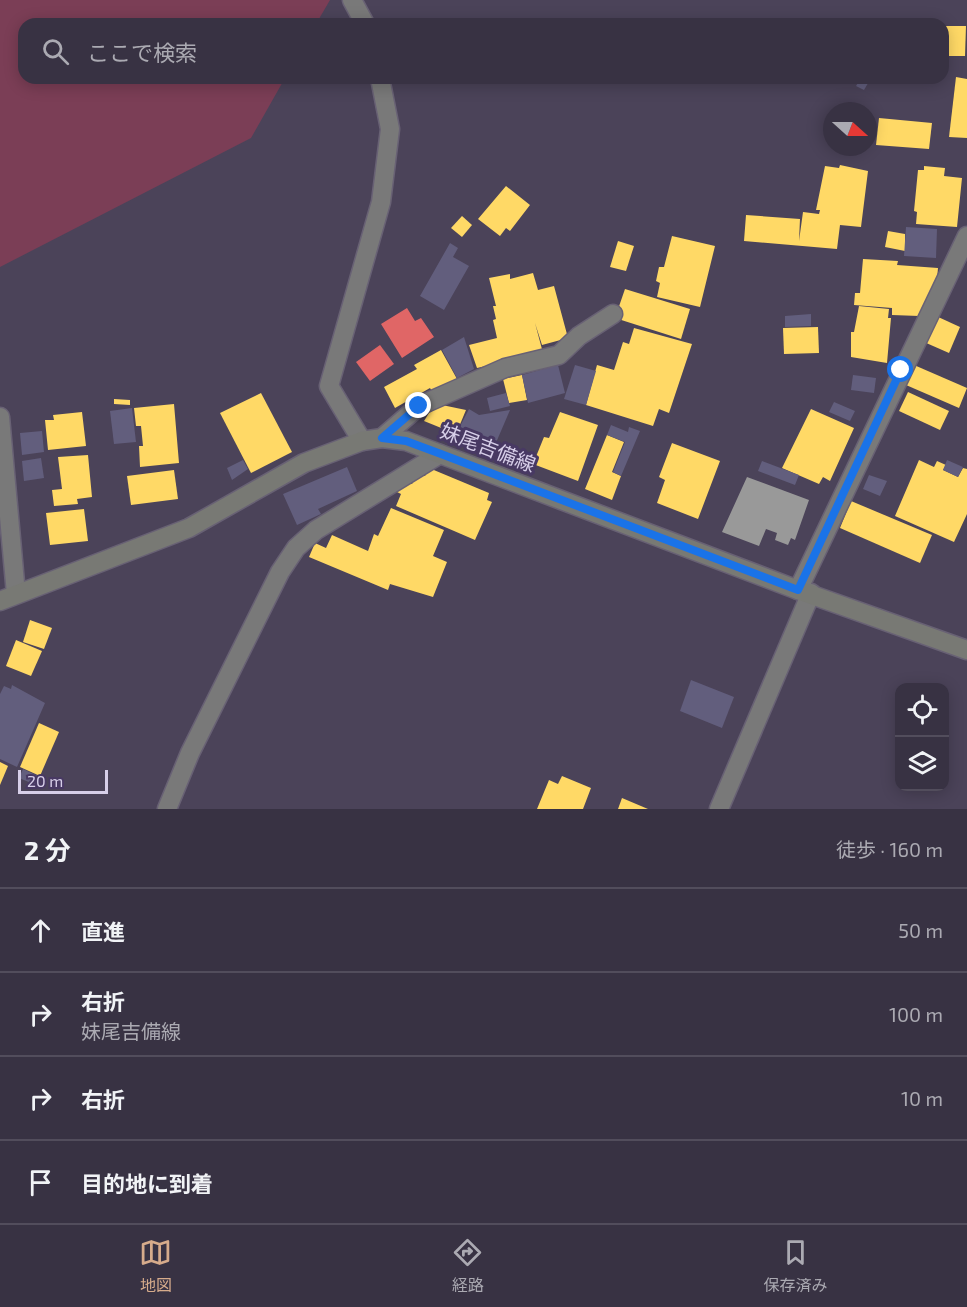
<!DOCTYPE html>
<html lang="ja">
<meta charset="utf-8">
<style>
body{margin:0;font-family:"Exo 2","Noto Sans JP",sans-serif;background:#433e4e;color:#f1f3f6}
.controls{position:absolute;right:18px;bottom:18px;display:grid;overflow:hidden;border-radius:12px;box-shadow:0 3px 15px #0003}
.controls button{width:54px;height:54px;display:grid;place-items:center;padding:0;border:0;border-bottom:2px solid #524d5c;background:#383243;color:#f1f3f6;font:30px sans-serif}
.compass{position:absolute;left:823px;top:102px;width:54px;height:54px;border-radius:50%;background:#383243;box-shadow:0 3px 15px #0003;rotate:111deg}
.scale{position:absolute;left:18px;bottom:15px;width:90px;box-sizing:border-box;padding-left:6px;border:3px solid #d7cfe9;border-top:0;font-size:16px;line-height:21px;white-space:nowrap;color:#d7cfe9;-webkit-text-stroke:4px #483963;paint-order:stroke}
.stop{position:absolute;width:18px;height:18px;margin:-14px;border:4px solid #1a73e8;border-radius:50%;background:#fff}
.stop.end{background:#1a73e8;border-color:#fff;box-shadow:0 2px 6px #0008}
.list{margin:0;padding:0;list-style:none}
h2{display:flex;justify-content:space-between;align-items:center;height:78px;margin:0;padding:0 24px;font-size:26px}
h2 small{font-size:20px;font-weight:400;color:#abaab2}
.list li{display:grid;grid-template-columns:39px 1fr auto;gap:18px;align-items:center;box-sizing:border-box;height:84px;padding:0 24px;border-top:2px solid #524d5c}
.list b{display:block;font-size:22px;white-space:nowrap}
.list p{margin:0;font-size:20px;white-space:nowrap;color:#abaab2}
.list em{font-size:20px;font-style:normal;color:#abaab2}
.icon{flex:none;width:33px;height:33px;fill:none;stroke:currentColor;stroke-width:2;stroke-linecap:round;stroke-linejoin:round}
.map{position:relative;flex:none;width:967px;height:809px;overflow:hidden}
.search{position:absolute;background:#383243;box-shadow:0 3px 15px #0003;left:18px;right:18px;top:18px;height:66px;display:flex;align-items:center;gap:15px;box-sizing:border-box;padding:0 21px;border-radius:18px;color:#abaab2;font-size:22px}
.sheet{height:414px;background:#383243}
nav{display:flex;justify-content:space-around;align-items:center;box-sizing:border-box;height:84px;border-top:2px solid #524d5c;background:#383243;font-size:16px;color:#abaab2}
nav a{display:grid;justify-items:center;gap:3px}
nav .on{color:#d6ab8b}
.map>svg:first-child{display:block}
</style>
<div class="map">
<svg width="967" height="809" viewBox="0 0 967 809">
<rect width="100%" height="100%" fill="#4b4359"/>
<polygon fill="#7b3e56" points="0,0 330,0 316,24 24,24 24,78 285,78 251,138 0,267"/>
<g fill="#ffd966">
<polygon points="943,26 966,26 965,56 943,56"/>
<polygon points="956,77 967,79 967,138 949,137"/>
<polygon points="879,118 932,123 929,149 876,145"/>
<polygon points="840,165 868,171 861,227 840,225 837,249 744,241 746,215 800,219 799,241 803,212 819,214 820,210 816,210 825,166 839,168"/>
<polygon points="924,166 945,168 944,176 962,178 957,227 916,224 917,212 914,211 918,170 924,170"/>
<polygon points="506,186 530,205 510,231 506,228 500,236 478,219"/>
<polygon points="462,216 472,225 462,237 451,228"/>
<polygon points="888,231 905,234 905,251 885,247"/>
<polygon points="672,236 715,246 700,307 657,297 660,283 656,281 659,267 664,267"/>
<polygon points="618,241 634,246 626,271 610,267"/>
<polygon points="863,259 898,261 897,265 938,268 937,279 919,316 892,315 892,308 854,305 855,293 860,293"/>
<polygon points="533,273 538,290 554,286 568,338 542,345 535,323 543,353 477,368 469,345 497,338 493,320 496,319 493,306 496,306 489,278 510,274 510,279"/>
<polygon points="625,289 690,309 681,339 615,318"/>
<polygon points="859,306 889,309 888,318 891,318 887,363 851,357 851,332 854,332"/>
<polygon points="936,316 960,327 949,353 924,342"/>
<polygon points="818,327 819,353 784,354 783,328"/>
<polygon points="634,328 692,344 669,413 659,409 653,426 586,405 597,365 614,370 623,342 629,344"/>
<polygon points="441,350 457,379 433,393 430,388 395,408 384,387 417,369 414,365"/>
<polygon points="914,365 967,388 959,408 906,385"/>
<polygon points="522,375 527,400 509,403 503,379"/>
<polygon points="908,392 949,411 940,430 899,411"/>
<polygon points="261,393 292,452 251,473 220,413"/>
<polygon points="114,399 130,400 130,405 114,404"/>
<polygon points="174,404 179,463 140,467 139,446 143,446 141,426 136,426 134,408"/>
<polygon points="442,405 466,410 456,434 424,421 429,413"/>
<polygon points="811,409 854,428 830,481 823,477 819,484 782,468"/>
<polygon points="82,412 86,446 48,450 45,420 54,420 53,415"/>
<polygon points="560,412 598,425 578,481 533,464 544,437 549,438"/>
<polygon points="607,435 624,442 612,472 621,476 612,500 585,489"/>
<polygon points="672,443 720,461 698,519 657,503 665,480 659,477"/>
<polygon points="88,455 92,497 77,499 78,504 54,506 52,490 62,489 58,457"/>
<polygon points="919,460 934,467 937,461 946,465 943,470 958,477 963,468 967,469 967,514 954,542 895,516"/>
<polygon points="429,468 489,493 487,500 492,502 475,540 396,506 401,494 397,492 403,481 412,484 418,473 425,476"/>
<polygon points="174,470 178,499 131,505 127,476"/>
<polygon points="851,501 932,535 920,563 840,528"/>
<polygon points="391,508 444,530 433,556 447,562 433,597 390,584 388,590 309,557 315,543 326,548 332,535 368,551 374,534 378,536"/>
<polygon points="84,509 88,541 50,545 46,513"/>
<polygon points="30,620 52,628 44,649 23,642"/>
<polygon points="16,640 42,651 31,676 6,666"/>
<polygon points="39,723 59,732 40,776 20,767"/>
<polygon points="0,762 8,766 0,785"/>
<polygon points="562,776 591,788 583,809 537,809 549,780 558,784"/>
<polygon points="622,798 648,809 618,809"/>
</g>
<g fill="#e06666">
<polygon points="407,308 415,321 421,318 434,337 402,358 381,324"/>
<polygon points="380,345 394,364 370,381 356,362"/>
</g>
<polygon fill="#999" points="747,477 809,500 795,540 791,538 788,545 775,540 777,533 766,529 759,546 722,532"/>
<g fill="#625e7d">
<polygon points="861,78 871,78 864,90 856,86"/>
<polygon points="906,227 937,229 936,258 904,256"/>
<polygon points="450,243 458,248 453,257 469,266 444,310 420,296"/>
<polygon points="811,314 811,326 785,327 785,316"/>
<polygon points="464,337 474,369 457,378 442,350"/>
<polygon points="558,365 565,393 528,403 522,375"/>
<polygon points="575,365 596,371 586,405 564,399"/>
<polygon points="853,375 876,378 874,393 851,390"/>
<polygon points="506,393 510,406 490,411 487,398"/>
<polygon points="834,402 855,411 850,421 829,412"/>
<polygon points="132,408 136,442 114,444 110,411"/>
<polygon points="469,409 479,415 510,410 492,452 456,434"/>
<polygon points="611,425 628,432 629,427 640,431 621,476 613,472 625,442 607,435"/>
<polygon points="42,431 44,452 22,455 20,433"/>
<polygon points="41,458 44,478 24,481 22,461"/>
<polygon points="243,460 248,469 232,480 227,468"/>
<polygon points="947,460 963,467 958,477 943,470"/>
<polygon points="762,461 799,475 795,485 758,471"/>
<polygon points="347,467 357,491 318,509 321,514 297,525 283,494"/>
<polygon points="869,475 887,481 880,496 863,489"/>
<polygon points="691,680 734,697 722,728 680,711"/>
<polygon points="12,685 45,703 17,767 0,759 0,694 4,686 11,689"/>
<polygon points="23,769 40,777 36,785 19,778"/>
</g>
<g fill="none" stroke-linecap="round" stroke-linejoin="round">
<defs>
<g id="street">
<polyline points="352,0 365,24"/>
<polyline points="0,417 16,594"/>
<polyline points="382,438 419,406 505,368 559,355 579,336 613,314"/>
<polyline points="362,441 329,386 381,202 390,129 380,78"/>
<polyline points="798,590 967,236"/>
<polyline points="167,809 190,753 280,572 296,548 316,530 440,454"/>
<polyline points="719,809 811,593"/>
</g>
<polyline id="secondary" points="0,601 189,528 304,463 362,441 382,438 406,441 440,454 798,590 967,650"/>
</defs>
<use href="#street" stroke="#686174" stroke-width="21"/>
<use href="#secondary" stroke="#686174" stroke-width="21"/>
<use href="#street" stroke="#797979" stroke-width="18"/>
<use href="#secondary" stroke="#787974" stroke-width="18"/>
</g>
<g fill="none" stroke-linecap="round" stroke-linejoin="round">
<polyline stroke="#1a73e8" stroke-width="8" points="419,406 382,438 406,441 441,454 798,590 901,370"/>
</g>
<g text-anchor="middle" stroke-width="6" stroke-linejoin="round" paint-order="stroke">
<g font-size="20" fill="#d7cfe9" stroke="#483963">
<text transform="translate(488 448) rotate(21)" y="7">妹尾吉備線</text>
</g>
</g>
</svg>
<div class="controls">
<button><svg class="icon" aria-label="locate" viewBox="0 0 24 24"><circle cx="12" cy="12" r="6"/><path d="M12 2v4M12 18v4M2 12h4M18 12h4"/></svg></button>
<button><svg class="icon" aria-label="layers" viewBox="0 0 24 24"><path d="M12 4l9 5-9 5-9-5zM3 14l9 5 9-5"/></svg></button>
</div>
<svg class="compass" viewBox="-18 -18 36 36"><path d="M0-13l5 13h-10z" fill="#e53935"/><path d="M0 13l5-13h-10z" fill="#abaab2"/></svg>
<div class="scale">20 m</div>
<div class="stop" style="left:901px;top:370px"></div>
<div class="stop end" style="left:419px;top:406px"></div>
<div class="search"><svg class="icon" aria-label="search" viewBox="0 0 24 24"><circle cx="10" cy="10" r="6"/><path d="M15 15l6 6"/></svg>ここで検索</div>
</div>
<section class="sheet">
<h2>2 分<small>徒歩 · 160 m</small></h2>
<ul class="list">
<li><svg class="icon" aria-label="ahead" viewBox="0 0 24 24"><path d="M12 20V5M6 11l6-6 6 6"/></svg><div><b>直進</b></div><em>50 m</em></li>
<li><svg class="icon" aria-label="right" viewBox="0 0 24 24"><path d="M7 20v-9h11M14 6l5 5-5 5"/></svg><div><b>右折</b><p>妹尾吉備線</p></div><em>100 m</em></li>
<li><svg class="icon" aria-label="right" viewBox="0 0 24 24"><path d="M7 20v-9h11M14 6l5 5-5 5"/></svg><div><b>右折</b></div><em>10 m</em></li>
<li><svg class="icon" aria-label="arrive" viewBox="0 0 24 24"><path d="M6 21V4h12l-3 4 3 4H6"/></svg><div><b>目的地に到着</b></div></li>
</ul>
</section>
<nav>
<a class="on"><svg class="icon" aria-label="map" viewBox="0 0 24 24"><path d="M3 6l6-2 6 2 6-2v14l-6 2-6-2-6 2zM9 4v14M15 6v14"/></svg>地図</a>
<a><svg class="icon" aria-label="directions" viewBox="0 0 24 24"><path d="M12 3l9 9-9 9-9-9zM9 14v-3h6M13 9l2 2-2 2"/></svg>経路</a>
<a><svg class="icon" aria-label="saved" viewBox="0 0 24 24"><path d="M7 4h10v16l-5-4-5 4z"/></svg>保存済み</a>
</nav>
